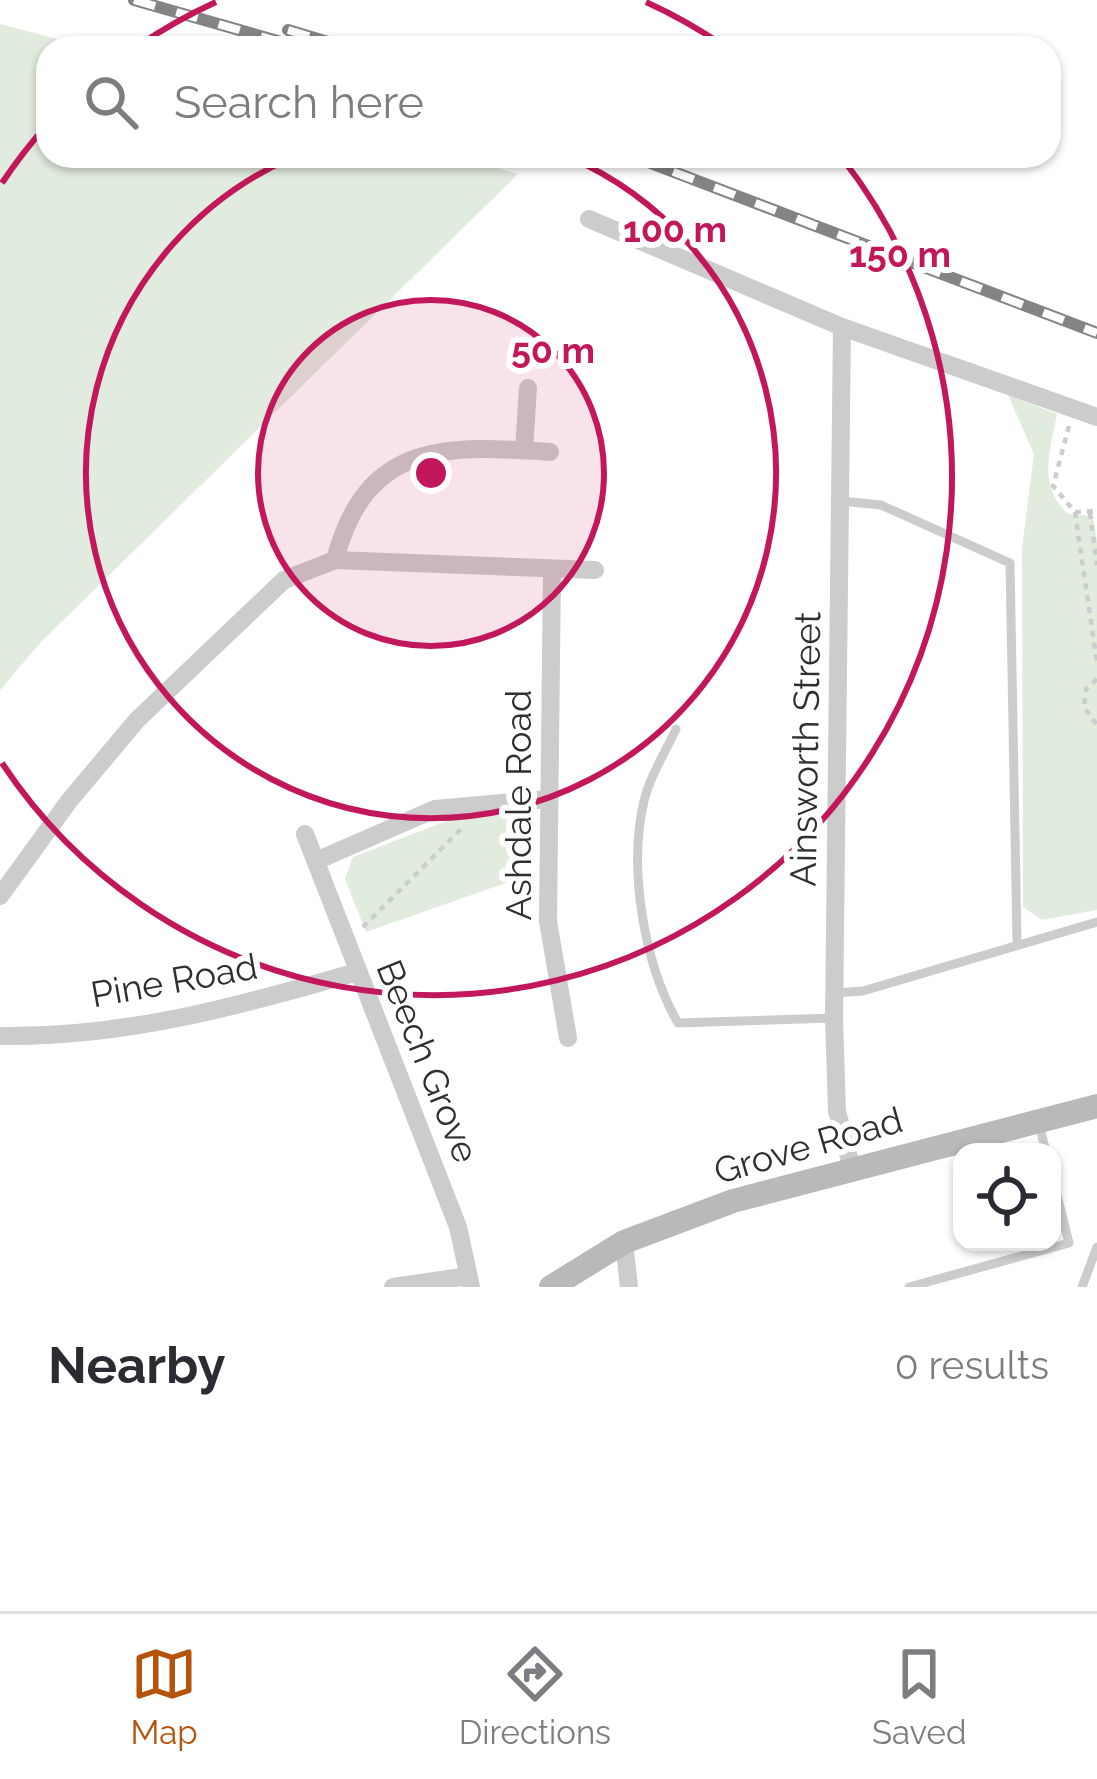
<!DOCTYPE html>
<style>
body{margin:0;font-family:Raleway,sans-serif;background:#f7f7f7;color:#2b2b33}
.controls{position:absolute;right:36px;bottom:36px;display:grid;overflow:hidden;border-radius:24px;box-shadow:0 3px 9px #0004}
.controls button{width:108px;height:108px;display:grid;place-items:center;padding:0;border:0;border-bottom:3px solid #e1e1e2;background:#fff;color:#2b2b33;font:60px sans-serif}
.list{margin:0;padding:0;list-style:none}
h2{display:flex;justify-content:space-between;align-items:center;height:156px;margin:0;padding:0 48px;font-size:51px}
h2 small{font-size:39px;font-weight:400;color:#7c7c81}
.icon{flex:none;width:66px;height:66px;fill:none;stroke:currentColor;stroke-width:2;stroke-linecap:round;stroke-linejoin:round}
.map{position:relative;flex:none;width:1097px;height:1287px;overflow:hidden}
.search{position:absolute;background:#fff;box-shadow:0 3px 9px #0004;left:36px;right:36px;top:36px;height:132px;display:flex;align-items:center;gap:30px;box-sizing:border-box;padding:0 42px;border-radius:36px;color:#7c7c81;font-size:45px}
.sheet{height:324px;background:#fff}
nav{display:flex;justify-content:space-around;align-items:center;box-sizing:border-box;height:168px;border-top:3px solid #e1e1e2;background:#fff;font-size:33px;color:#7c7c81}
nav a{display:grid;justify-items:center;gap:6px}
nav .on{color:#b45309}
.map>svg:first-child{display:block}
</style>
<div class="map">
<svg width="1097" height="1287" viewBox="0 0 1097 1287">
<rect width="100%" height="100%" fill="#fff"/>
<g fill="#e1ebde">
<polygon points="0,24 91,48 48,48 48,156 457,156 518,174 41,642 0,690"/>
<path d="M1008,395L1057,414C1050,452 1037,485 1068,514L1093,516L1097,541V910L1042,920L1023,907L1022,548L1034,454Z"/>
<polygon points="524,809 534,828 531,874 366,932 345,879 353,857 472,811"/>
</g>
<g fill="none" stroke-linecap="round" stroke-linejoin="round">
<g stroke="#ccc" stroke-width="4.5" stroke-dasharray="6 6" stroke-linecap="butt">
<polyline points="1069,426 1053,486 1075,512 1097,511"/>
<polyline points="1075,512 1097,663"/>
<polyline points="1090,513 1097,565"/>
<polyline points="1097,679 1086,689 1084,707 1097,725"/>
<polyline points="363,927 461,829"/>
</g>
<g stroke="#ccc" stroke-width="9">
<polyline points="841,501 881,505 1010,563 1017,942"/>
<path d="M676,729C666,751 651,774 645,797C627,866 644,964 678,1023L833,1018"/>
<polyline points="835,993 863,991 1097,922"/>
<polyline points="1039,1124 1046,1152"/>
<polyline points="909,1287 1069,1243 1052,1175"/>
<polyline points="1082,1287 1097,1247"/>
</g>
<g stroke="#ccc" stroke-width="18">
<polyline points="589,219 842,327 1097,417"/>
<polyline points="842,327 834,1018 837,1111 852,1169"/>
<polyline points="524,450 528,388"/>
<path d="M335,560C366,440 448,445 550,452"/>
<polyline points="552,571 548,921 568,1038"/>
<polyline points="305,834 458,1227 471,1287"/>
<polyline points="316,861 435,809 548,799"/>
<polyline points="0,896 69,801 137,720 284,580 335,560 595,570"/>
<path d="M0,1036C123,1038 240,1006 357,972"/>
<polyline points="624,1242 629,1287"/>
<polyline points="393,1287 468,1276"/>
</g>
<polyline stroke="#b9b9b9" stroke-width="24" points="551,1287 624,1242 733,1201 1097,1106"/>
<defs>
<g id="rail">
<polyline points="134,0 302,48"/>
<polyline points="288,30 348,48"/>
<polyline points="632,156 1097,333"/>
</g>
</defs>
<use href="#rail" stroke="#848484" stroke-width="12"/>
<use href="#rail" stroke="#fff" stroke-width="8" stroke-dasharray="22" stroke-linecap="butt"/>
</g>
<circle cx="431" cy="473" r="173" fill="#c2185b" fill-opacity=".12"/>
<g fill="none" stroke="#c2185b" stroke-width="6">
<circle cx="431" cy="473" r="173"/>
<path d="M569 157A345 345 0 1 1 293 157"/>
<path d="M2 183A518 518 0 0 1 46 126M138 46A518 518 0 0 1 216 2M646 2A518 518 0 0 1 724 46M842 158A518 518 0 1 1 2 763"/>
</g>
<g text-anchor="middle" stroke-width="12" stroke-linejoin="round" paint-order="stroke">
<g font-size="36" fill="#2f2f2f" stroke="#fff">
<text transform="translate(805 749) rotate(-89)" y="13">Ainsworth Street</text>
<text transform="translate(518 805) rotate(-90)" y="13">Ashdale Road</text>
<text transform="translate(174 980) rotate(-10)" y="13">Pine Road</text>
<text transform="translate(428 1061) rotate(68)" y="13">Beech Grove</text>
<text transform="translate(808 1145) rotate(-16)" y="13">Grove Road</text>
</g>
</g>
<circle cx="431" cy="473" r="18" fill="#c2185b" stroke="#fff" stroke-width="6"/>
<g font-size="36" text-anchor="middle" font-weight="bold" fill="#c2185b" stroke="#fff" stroke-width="12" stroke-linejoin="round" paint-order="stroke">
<text x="675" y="242">100 m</text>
<text x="900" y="267">150 m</text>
<text x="553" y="363">50 m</text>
</g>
</svg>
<div class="controls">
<button><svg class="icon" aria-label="locate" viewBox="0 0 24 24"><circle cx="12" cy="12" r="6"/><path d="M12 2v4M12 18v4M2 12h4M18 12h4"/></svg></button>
</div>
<div class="search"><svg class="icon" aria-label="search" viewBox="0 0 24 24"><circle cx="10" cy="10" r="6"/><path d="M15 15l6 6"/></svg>Search here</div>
</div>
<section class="sheet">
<h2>Nearby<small>0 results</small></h2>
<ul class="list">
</ul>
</section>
<nav>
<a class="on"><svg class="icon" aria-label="map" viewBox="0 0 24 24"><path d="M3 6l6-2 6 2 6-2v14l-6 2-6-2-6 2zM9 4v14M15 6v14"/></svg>Map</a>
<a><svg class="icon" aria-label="directions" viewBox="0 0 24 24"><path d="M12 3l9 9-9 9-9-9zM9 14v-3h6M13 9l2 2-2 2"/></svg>Directions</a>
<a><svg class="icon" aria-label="saved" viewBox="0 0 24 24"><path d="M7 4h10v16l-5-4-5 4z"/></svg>Saved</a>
</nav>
